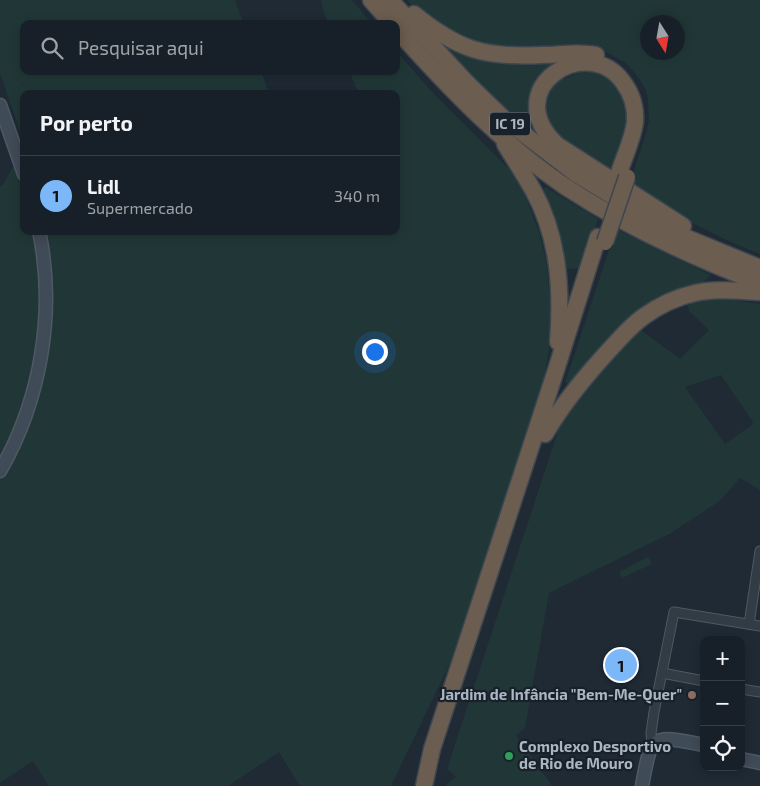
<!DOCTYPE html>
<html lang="pt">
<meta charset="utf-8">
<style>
body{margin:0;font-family:"Exo 2",sans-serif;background:#202830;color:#f1f3f6}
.controls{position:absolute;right:15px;bottom:15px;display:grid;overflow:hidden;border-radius:10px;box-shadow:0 2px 12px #0003}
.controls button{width:45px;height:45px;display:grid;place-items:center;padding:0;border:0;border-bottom:1px solid #363e45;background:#172028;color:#f1f3f6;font:25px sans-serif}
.compass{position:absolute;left:640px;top:15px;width:45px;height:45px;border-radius:50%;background:#172028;box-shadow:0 2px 12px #0003;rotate:169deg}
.you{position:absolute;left:374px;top:351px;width:18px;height:18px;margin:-12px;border:4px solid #fff;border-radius:50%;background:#1a73e8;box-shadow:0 0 0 8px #1a73e833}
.badge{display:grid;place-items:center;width:32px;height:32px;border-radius:50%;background:#7cb7f7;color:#111;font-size:16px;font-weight:700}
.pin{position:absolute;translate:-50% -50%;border:2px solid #fff;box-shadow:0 1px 5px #0006}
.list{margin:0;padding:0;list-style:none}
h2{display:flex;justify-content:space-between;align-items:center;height:65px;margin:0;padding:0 20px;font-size:21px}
h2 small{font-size:16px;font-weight:400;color:#9ea3a8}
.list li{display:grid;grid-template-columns:32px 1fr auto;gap:15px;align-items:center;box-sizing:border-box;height:80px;padding:0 20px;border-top:1px solid #363e45}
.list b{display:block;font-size:19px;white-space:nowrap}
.list p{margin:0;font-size:16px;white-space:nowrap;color:#9ea3a8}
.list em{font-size:16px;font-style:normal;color:#9ea3a8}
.icon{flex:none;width:28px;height:28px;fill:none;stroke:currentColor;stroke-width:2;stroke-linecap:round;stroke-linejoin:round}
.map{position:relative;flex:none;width:760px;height:786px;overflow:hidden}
.search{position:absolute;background:#172028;box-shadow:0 2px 12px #0003;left:20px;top:20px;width:380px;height:55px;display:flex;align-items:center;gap:12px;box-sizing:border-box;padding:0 18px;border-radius:10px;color:#9ea3a8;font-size:19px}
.panel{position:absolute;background:#172028;box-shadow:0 2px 12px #0003;left:20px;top:90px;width:380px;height:145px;border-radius:10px}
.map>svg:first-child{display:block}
</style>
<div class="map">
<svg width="760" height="786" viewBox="0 0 760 786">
<rect width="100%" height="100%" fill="#1f2a35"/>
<g fill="#213737" fill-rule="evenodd">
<polygon points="0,0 235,0 244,24 24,24 24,71 261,71 269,93 24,94 24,143 0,73"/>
<polygon points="321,0 352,0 372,24 329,24 323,10"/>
<path d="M407,0H760V254C714,236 671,212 628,188L646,134L649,120L648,99L645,88L636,74L626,63L606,52L588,49L481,47L419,13ZM648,22H678V52H648Z"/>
<polygon points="442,42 578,58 550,71 537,129 535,133 495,99 441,44"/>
<polygon points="396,51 434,94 509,169 523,190 538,229 546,259 551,307 549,350 542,391 451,661 391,786 300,786 279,752 228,786 49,786 33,761 0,783 0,186 3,185 24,146 24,231 396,231 396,94 359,94 349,71 396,71"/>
<path d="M587,69L598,71L618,84L630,116L613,172C591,158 543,137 544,105C545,99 550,90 552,84Z"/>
<polygon points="545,187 598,219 584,268 564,269 540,194"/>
<polygon points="616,229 711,275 699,286 660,300 575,384 565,383"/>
<path d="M714,297L760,304V490L740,478L721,500L671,533L549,593L525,728L516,735L552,786H447L446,785L456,777L447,769L562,419L574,399L638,328L680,359L709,330L689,311L688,306L695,300ZM721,375L753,422L751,426L725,444L685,387Z"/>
<polygon points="648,557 652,564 622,578 619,572"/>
</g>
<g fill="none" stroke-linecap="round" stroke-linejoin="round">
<defs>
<g id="street">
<polyline points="749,624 760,551"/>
<polyline points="662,673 704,681"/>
<polyline points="741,689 760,692"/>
<polyline points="652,745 651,733 654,712 674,612 760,626"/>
</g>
<g id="secondary">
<polyline points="0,105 24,174"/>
<path d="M0,471C41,400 56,311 39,231"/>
<polyline points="741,759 760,763"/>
<path d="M642,786C652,732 651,735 704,745"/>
</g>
<g id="highway">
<polyline points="371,0 392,24"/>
<polyline points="390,0 466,82 504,119 576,174 652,220 687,238 760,268"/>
<path d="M414,14C458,50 485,58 542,55C560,55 578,51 596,55"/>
<path d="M396,29C447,86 502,144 566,187C627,227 692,257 760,283"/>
<path d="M505,144C514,159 524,174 533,190C559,237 562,290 558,342"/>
<path d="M619,173C624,157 633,139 635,122C636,107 632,94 623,82C588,32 497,88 557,145L683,226"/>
<path d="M545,434C564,401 587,374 613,346C622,336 632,325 643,317C658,306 677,297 695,293C716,288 738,291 760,292"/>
<polyline points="424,786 432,749 556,370 598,237"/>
</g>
</defs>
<use href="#street" stroke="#4f5964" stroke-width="11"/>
<use href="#secondary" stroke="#4f5964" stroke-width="15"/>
<use href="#highway" stroke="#3d4650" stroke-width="19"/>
<use href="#street" stroke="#323c45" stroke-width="9"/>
<use href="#secondary" stroke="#404b58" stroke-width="12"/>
<use href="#highway" stroke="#6b5d4f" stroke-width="16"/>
<defs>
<polyline id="highway-bridge" points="605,242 627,177"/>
</defs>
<use href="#highway-bridge" stroke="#3d4650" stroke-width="19" stroke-linecap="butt"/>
<use href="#highway-bridge" stroke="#6b5d4f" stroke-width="16"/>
</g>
<circle fill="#8d6e63" stroke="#182129" stroke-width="2" cx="692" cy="695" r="5"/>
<circle fill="#2e9e5b" stroke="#182129" stroke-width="2" cx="509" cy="756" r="5"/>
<g text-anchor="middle" stroke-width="4.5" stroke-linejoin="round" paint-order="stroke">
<rect fill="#182129" stroke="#7f8995" stroke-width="1" x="490" y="112.5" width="40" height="23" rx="4"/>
<g font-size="14" font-weight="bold" fill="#abb6c3">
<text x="510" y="129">IC 19</text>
</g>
<g font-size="15" font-weight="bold" fill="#abb6c3" stroke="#182129" text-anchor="end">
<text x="682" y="700">Jardim de Infância "Bem-Me-Quer"</text>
<text x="519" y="752" text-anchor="start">Complexo Desportivo<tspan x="519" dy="17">de Rio de Mouro</tspan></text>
</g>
</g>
</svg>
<div class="controls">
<button>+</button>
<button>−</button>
<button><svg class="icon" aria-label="locate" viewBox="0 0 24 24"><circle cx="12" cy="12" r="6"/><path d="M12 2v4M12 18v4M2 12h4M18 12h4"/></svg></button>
</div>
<svg class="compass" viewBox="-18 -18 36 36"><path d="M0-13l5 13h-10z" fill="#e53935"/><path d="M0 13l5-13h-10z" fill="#9ea3a8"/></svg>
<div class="you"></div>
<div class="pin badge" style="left:621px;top:665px">1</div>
<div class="search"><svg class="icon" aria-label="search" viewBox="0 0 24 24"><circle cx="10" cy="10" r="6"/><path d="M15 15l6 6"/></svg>Pesquisar aqui</div>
<section class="panel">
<h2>Por perto<small></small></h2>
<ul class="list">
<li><span class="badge">1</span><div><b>Lidl</b><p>Supermercado</p></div><em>340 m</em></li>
</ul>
</section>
</div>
